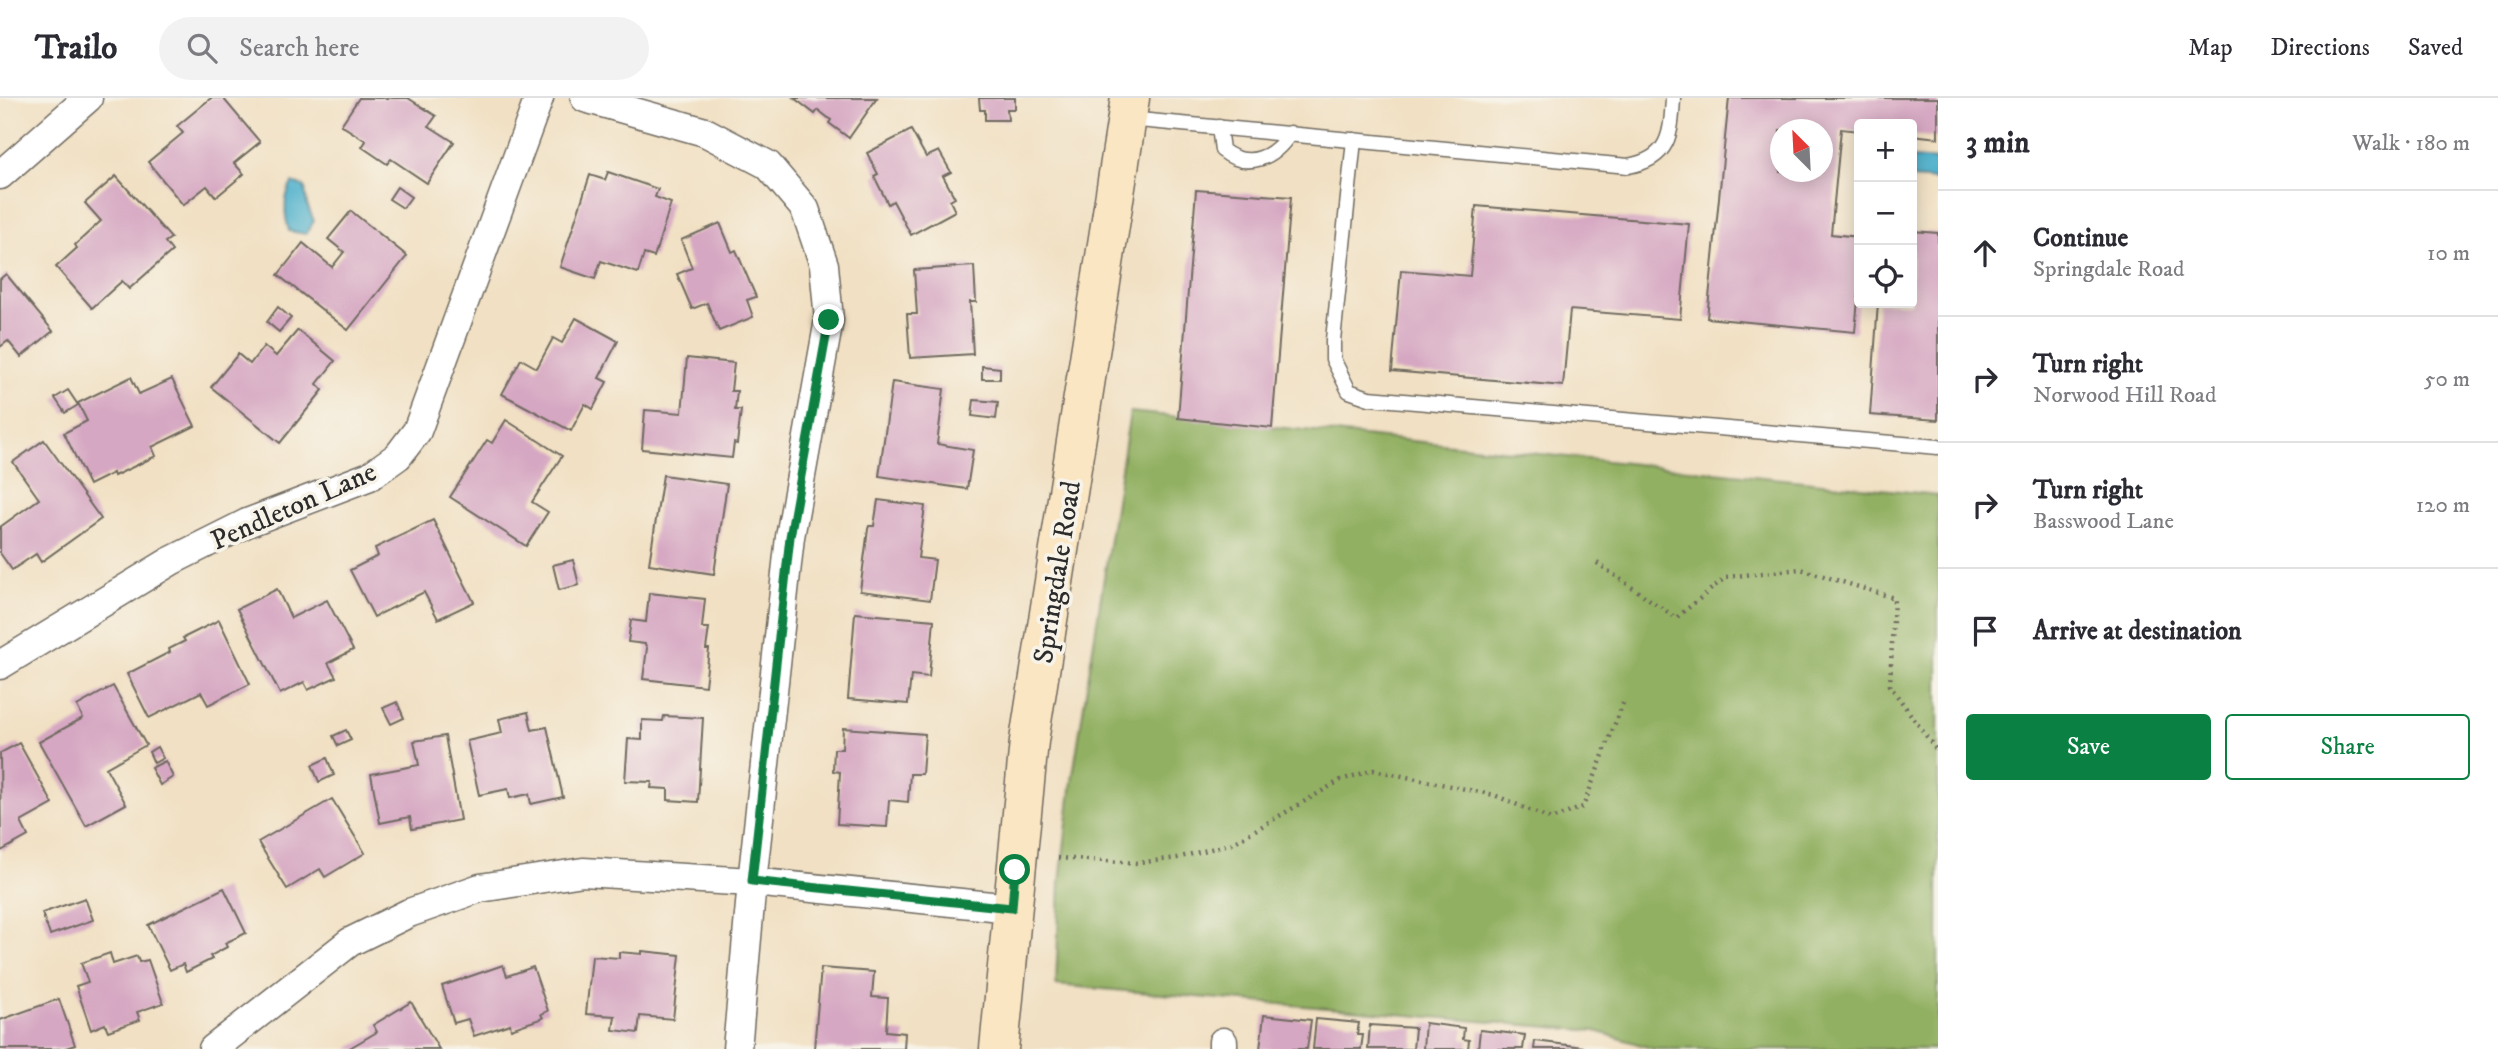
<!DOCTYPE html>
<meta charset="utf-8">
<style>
body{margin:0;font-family:"IM FELL DW Pica",serif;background:#f2f2f3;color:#2b2b33}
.controls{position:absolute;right:21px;top:21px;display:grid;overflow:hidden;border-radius:7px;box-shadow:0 4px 18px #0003}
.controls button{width:63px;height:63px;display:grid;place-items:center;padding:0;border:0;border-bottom:2px solid #e1e1e2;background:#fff;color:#2b2b33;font:35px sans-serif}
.compass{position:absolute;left:1770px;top:21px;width:63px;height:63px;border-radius:50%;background:#fff;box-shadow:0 4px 18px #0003;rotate:336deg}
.stop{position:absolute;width:21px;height:21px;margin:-16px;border:5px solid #0b8043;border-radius:50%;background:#fff}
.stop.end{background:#0b8043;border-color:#fff;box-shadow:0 2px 7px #0008}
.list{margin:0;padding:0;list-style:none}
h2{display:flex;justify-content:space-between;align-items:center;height:91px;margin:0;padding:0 28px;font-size:30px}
h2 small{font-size:23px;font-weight:400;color:#7c7c81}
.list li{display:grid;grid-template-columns:46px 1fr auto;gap:21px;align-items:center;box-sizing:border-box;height:126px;padding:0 28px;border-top:2px solid #e1e1e2}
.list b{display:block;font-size:26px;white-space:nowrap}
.list p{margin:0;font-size:23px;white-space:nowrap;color:#7c7c81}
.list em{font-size:23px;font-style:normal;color:#7c7c81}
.actions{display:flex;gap:14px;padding:21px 28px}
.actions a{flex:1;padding:16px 0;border:2px solid #0b8043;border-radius:7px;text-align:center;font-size:24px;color:#0b8043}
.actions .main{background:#0b8043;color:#fff}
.icon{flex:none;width:38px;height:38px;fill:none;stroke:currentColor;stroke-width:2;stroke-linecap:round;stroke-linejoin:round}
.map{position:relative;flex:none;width:1938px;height:951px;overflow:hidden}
header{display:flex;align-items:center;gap:42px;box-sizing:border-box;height:98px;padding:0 35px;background:#fff;border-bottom:2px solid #e1e1e2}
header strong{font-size:33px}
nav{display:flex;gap:38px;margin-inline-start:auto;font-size:24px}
.search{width:490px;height:63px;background:#f2f2f3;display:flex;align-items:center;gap:18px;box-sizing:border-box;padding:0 24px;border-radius:38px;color:#7c7c81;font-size:26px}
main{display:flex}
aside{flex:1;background:#fff}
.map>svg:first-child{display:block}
</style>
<header>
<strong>Trailo</strong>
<div class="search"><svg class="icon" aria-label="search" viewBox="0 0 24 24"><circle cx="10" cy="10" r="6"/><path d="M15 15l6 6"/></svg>Search here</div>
<nav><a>Map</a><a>Directions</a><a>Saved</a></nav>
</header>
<main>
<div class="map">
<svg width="1938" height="951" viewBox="0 0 1938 951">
<rect width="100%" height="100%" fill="#f7f3e8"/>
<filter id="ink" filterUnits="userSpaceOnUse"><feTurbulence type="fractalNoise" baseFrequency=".0143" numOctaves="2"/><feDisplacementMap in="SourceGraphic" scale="14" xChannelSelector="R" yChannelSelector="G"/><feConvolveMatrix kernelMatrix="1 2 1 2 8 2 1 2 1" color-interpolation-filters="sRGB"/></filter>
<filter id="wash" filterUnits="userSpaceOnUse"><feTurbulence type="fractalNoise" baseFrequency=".00686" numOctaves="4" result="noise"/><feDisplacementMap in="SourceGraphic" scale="28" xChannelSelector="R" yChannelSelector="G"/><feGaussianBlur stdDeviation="1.57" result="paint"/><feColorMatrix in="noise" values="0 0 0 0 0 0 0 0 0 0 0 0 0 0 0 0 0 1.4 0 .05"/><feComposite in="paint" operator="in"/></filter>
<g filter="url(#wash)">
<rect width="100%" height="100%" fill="#f1e0c3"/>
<polygon fill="#92b062" stroke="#5e6e46" stroke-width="2" points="1130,314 1938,397 1938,951 1654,951 1596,933 1056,887 1060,784 1072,683"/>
<g fill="#4db0cc" stroke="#3c6e7c" stroke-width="2">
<polygon points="1912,60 1938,62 1938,82 1912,80"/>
<path d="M292,85L305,89L307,107L314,123L306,136L289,133C284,116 283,100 292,85Z"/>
</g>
<g id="blocks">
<g fill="#d6a7c2" fill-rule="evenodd">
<polygon points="211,0 223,0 260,44 234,65 244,76 216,99 207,88 183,107 148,64 183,35 177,28"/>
<polygon points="359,0 408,0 436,18 429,28 454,44 427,85 391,61 387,66 362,49 366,43 341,27"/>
<polygon points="794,0 877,0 849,40 829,25 831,22 818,12 815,16"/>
<polygon points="979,0 1015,0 1015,11 1007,11 1008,22 985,22 985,12 980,12"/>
<path d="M1729,0H1938V40L1912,37V26H1859V33L1841,31L1831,136L1859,139V190L1855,234L1707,220ZM1780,32H1822V74H1780Z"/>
<polygon points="911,32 926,59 939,53 951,74 943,78 955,100 950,103 955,113 911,137 893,103 888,106 874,78 878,76 867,55"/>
<polygon points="608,74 658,91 655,99 671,105 654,159 644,156 638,175 601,163 595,181 560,169 590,77 605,82"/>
<polygon points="116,78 171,140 165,144 172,153 129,191 122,183 92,210 56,169 77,150 75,147 101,123 85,105"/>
<polygon points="397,89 411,99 403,110 389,101"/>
<polygon points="1196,92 1291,99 1272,330 1178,320"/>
<polygon points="1476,108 1689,126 1680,221 1570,212 1563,288 1392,273 1401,172 1470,178"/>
<polygon points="351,113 407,158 348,232 278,177 303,145 332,169 344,154 328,141"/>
<polygon points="720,125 732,154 736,152 756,199 747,202 753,219 719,233 707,205 692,211 677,176 692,170 681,142"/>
<polygon points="1912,133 1938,135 1938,322 1870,317 1878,205 1912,205"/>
<polygon points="974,168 976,204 970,204 973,256 910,260 907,216 917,216 914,172"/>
<polygon points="6,176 53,233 21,259 8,243 0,249 0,181"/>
<polygon points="278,209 291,220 279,234 267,224"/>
<polygon points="576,220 618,243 599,280 607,284 593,311 585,306 571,333 502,296 521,261 537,270 553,240 562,245"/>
<polygon points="298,232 335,263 317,286 323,292 280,345 211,289 238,256 250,266 264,248 276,258"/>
<polygon points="687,260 734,265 731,293 737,293 735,312 741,312 737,346 734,345 732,360 642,351 645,312 682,315"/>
<polygon points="982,268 1000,270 1000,281 982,281"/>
<polygon points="131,279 139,296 172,281 195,328 152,349 156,358 114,378 113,375 89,387 64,335 87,323 78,305"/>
<polygon points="892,284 944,291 937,346 973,352 967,391 879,378"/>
<polygon points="68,292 78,307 65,315 55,300"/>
<polygon points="974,302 998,304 996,321 972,318"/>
<polygon points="506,322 562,358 532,404 548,414 526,448 450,399 487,342 492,345"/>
<polygon points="44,342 101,421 41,464 36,456 12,472 0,455 0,429 39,401 13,364"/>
<polygon points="663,377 727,386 714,476 649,466"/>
<polygon points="878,402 925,408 918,460 935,462 930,502 860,493 868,431 869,428 874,428"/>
<polygon points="433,422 474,504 438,521 424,494 374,519 350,472 378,458 375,450"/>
<polygon points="573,462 579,487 559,492 553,467"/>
<polygon points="277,491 291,520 327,502 353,552 328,565 336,579 308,592 304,584 280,596 237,511"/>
<polygon points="649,495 705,501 702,530 709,530 706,551 709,551 705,588 643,581 647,550 645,546 628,544 631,522 646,524"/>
<polygon points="855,515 934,522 929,579 911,577 908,606 848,601"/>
<polygon points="219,522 250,586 208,607 201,594 149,620 127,576 170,554 169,551 185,543 183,540"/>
<polygon points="113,588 146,647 106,670 126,706 86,728 39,644 83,620 77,608"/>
<polygon points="397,604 404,620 391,626 383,610"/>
<polygon points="528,614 532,632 547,629 563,699 531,706 529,696 510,700 508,691 479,697 467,643 502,635 499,621"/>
<polygon points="664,618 703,620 698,704 668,702 668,691 651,690 652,684 625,683 628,641 642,642 642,622 663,623"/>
<polygon points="843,630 925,636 922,676 910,676 908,704 889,702 887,729 837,726 840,674 833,673 834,651 842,651"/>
<polygon points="346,632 351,642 338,648 333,638"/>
<polygon points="445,638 460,722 412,731 410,719 380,725 371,676 419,667 414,643"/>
<polygon points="19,645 53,706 21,724 28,738 1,753 0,655"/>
<polygon points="157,649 163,660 154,665 149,654"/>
<polygon points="327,660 334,677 319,684 312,667"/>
<polygon points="165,663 173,679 160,687 151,670"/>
<polygon points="332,701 365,755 325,779 320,771 287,791 258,744"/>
<polygon points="224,790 246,835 225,845 227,849 210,858 212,861 186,874 183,866 170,872 148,827"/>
<polygon points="85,800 93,822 50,837 42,815"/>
<polygon points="642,853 680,857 673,921 640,918 638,935 613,932 615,918 586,916 592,858 619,860 619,854 642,856"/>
<polygon points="110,855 113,866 137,858 139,864 148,862 163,905 137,914 140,922 108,933 105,926 91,932 76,888 88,884 81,865"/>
<polygon points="503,867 507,878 533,869 548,913 541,916 543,920 511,931 510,926 474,938 468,921 454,925 442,888"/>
<polygon points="821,870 874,874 872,899 888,900 886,933 905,935 904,951 814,951"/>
<polygon points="59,901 75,947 63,951 0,951 0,922"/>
<polygon points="411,904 439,951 348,951 377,934 373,927"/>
<polygon points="1264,917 1311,922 1307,951 1260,951"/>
<polygon points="1316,921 1359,925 1357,937 1363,937 1361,951 1313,951"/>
<polygon points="1425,925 1464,930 1463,941 1469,942 1468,951 1423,951"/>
<polygon points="1370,927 1415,930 1413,951 1368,951"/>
<polygon points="1480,932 1525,937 1523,951 1478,951"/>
<polygon points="1535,943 1583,949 1583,951 1534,951"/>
</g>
</g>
</g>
<g filter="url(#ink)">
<use href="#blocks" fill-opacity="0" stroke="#706a60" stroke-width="2"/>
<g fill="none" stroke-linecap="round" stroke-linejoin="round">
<defs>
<g id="service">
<path d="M1128,21L1628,68C1670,61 1671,36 1673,0"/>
<path d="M1219,29L1222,52C1248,73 1275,59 1290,35"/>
<polyline points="1354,42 1333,242 1333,261 1349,293 1369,300 1938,349"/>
</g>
<g id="minor">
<polyline points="585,0 705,34 768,67 805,111 824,167 829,222 790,439 752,784 737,951"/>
<polyline points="0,77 88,0"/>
<polyline points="0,567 171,463 247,425 370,378 398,358 417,333 539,0"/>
<polyline points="213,951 350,844 409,815 480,790 583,774 752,784 1011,810"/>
<polyline points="1223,951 1223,944"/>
</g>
<polyline id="secondary" points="999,951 1029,643 1130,0"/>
</defs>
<use href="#service" stroke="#706a60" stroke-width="17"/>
<use href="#minor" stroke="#706a60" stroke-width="31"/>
<use href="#secondary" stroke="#706a60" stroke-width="41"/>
<g stroke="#706a60" stroke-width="4.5" stroke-dasharray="2 5" stroke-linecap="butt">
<polyline points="1597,465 1676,520 1726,479 1801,471 1894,500 1890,588 1938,654"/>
<polyline points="1058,760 1137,765 1177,760 1233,745 1341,682 1373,672 1494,697 1551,721 1583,709 1623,605"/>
</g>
<use href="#service" stroke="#fff" stroke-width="14"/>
<use href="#minor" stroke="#fff" stroke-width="28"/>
<use href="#secondary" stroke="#fbe6c4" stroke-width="38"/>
</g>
</g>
<g fill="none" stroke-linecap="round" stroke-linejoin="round" filter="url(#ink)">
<polyline stroke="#0b8043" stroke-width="9" points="829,222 790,439 752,783 1012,810 1015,772"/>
</g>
<g text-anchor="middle" stroke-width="7" stroke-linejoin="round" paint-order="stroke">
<g font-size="28" fill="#2b2b2b" stroke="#f7f3e8">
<text transform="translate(293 407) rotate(-24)" y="10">Pendleton Lane</text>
<text transform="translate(1056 474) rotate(-81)" y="10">Springdale Road</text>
</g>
</g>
</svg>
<div class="controls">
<button>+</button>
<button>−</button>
<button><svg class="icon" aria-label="locate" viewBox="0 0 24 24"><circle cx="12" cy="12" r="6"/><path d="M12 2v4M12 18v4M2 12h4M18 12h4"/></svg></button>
</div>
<svg class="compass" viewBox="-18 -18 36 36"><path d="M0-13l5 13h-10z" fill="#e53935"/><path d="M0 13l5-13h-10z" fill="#7c7c81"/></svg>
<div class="stop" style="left:1015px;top:772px"></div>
<div class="stop end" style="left:829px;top:222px"></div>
</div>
<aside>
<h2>3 min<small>Walk · 180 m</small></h2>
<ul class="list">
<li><svg class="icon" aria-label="ahead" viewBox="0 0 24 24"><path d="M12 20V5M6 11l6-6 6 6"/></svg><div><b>Continue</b><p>Springdale Road</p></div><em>10 m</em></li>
<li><svg class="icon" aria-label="right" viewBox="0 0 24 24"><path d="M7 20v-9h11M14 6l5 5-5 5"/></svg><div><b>Turn right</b><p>Norwood Hill Road</p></div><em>50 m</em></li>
<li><svg class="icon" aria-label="right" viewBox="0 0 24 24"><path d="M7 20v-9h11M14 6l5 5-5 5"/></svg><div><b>Turn right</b><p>Basswood Lane</p></div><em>120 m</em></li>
<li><svg class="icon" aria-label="arrive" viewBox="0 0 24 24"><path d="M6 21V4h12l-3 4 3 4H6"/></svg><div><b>Arrive at destination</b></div></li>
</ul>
<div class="actions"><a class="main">Save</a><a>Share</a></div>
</aside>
</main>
